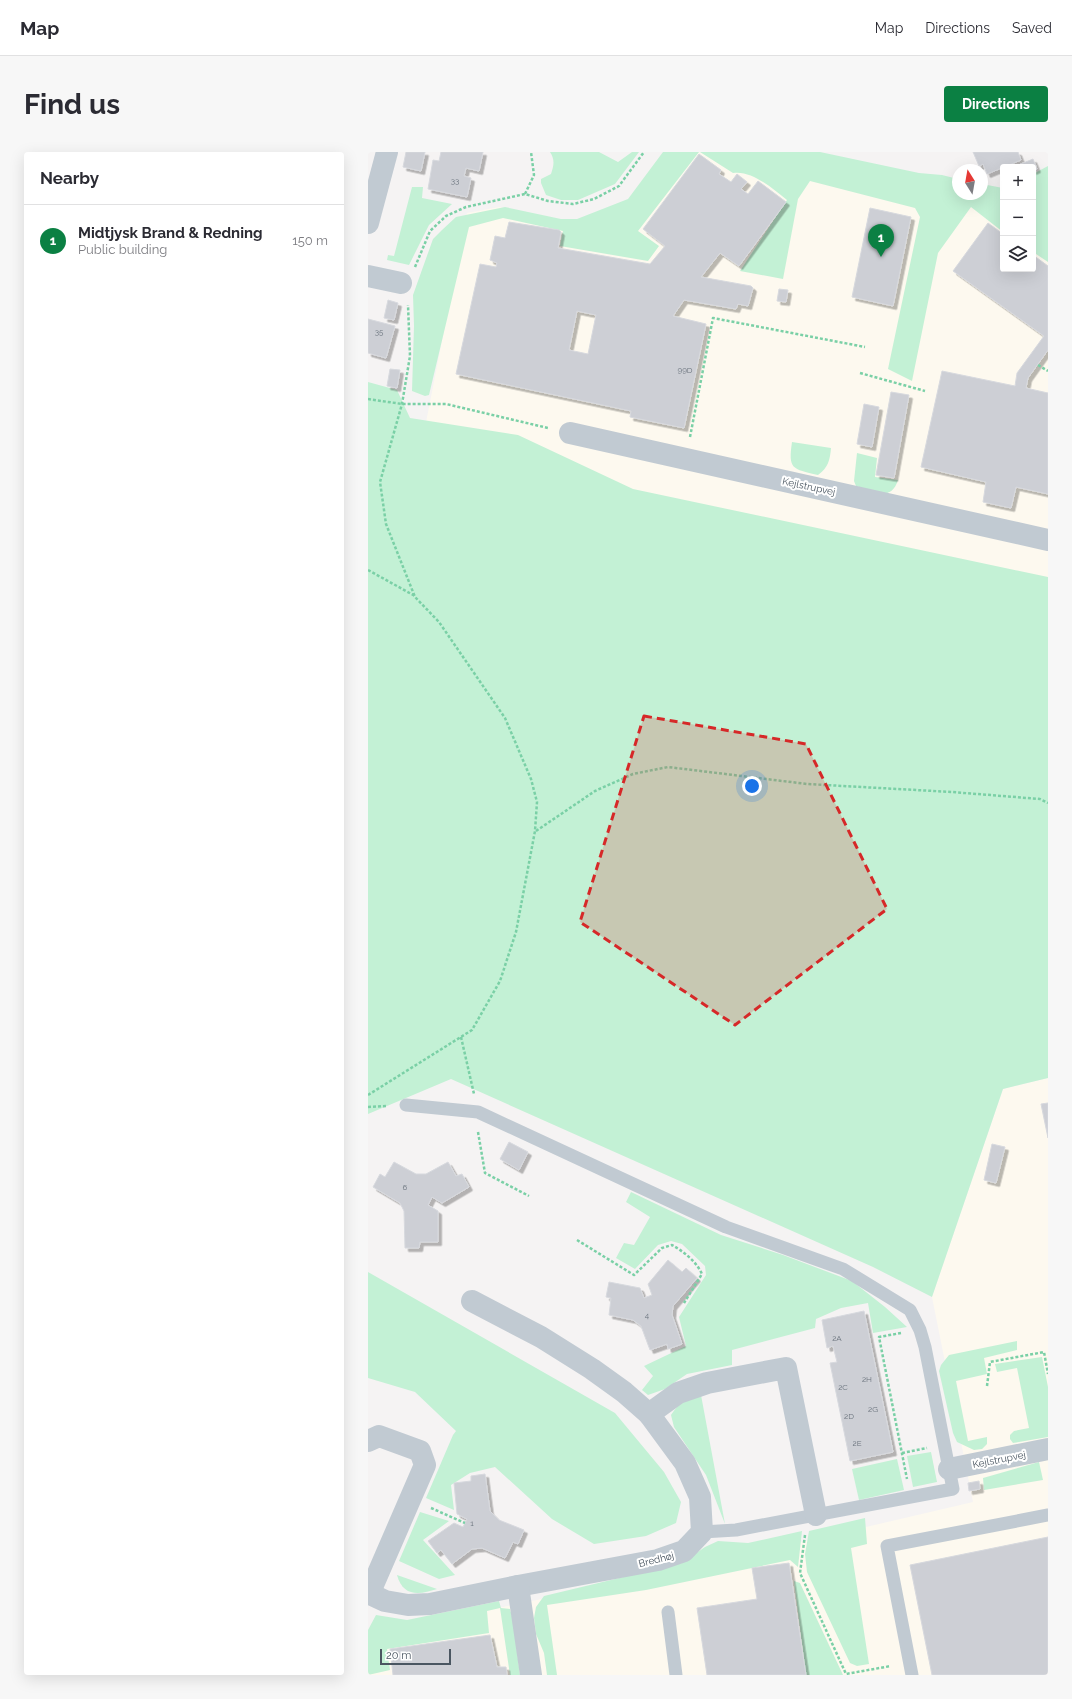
<!DOCTYPE html>
<meta charset="utf-8">
<style>
body{margin:0;font-family:Raleway,sans-serif;background:#f7f7f7;color:#2b2b33}
.controls{position:absolute;right:12px;top:12px;display:grid;overflow:hidden;border-radius:4px;box-shadow:0 4px 16px #0002}
.controls button{width:36px;height:36px;display:grid;place-items:center;padding:0;border:0;border-bottom:1px solid #e1e1e2;background:#fff;color:#2b2b33;font:20px sans-serif}
.compass{position:absolute;left:584px;top:12px;width:36px;height:36px;border-radius:50%;background:#fff;box-shadow:0 4px 16px #0002;rotate:349deg}
.scale{position:absolute;left:12px;bottom:10px;width:71px;box-sizing:border-box;padding-left:4px;border:2px solid #4a5661;border-top:0;font-size:11px;line-height:14px;white-space:nowrap;color:#4a5661;-webkit-text-stroke:3px #fff;paint-order:stroke}
.you{position:absolute;left:384px;top:634px;width:14px;height:14px;margin:-10px;border:3px solid #fff;border-radius:50%;background:#1a73e8;box-shadow:0 0 0 6px #1a73e833}
.badge{display:grid;place-items:center;width:26px;height:26px;border-radius:50%;background:#0b8043;color:#fff;font-size:13px;font-weight:700}
.pin{position:absolute;translate:-50% -33px;filter:drop-shadow(0 1px 2px #0008)}
.pin::after{content:'';position:absolute;top:21px;width:14px;height:12px;background:inherit;clip-path:polygon(0 0,100% 0,50% 100%)}
.list{margin:0;padding:0;list-style:none}
h2{display:flex;justify-content:space-between;align-items:center;height:52px;margin:0;padding:0 16px;font-size:17px}
h2 small{font-size:13px;font-weight:400;color:#7c7c81}
.list li{display:grid;grid-template-columns:26px 1fr auto;gap:12px;align-items:center;box-sizing:border-box;height:72px;padding:0 16px;border-top:1px solid #e1e1e2}
.list b{display:block;font-size:15px;white-space:nowrap}
.list p{margin:0;font-size:13px;white-space:nowrap;color:#7c7c81}
.list em{font-size:13px;font-style:normal;color:#7c7c81}
.icon{flex:none;width:22px;height:22px;fill:none;stroke:currentColor;stroke-width:2;stroke-linecap:round;stroke-linejoin:round}
.map{position:relative;flex:none;width:680px;height:1523px;overflow:hidden;border-radius:4px}
header{display:flex;align-items:center;gap:24px;box-sizing:border-box;height:56px;padding:0 20px;background:#fff;border-bottom:1px solid #e1e1e2}
header strong{font-size:19px}
nav{display:flex;gap:22px;margin-inline-start:auto;font-size:14px}
.intro{display:flex;align-items:center;justify-content:space-between;box-sizing:border-box;height:96px;padding:0 24px}
h1{margin:0;font-size:28px}
.button{padding:10px 18px;border-radius:4px;background:#0b8043;color:#fff;font-size:14px;font-weight:700}
main{display:flex;gap:24px;padding:0 24px}
aside{flex:1;background:#fff;border-radius:4px;box-shadow:0 4px 16px #0002}
.map>svg:first-child{display:block}
</style>
<header>
<strong>Map</strong>
<nav><a>Map</a><a>Directions</a><a>Saved</a></nav>
</header>
<div class="intro"><h1>Find us</h1><a class="button">Directions</a></div>
<main>
<aside>
<h2>Nearby<small></small></h2>
<ul class="list">
<li><span class="badge">1</span><div><b>Midtjysk Brand &amp; Redning</b><p>Public building</p></div><em>150 m</em></li>
</ul>
</aside>
<div class="map">
<svg width="680" height="1523" viewBox="0 0 680 1523">
<defs>
<filter id="shadow"><feDropShadow dx="3.5" dy="3.5" stdDeviation="0" flood-color="#0004"/></filter>
</defs>
<rect width="100%" height="100%" fill="#f5f3f3"/>
<g fill="#fdf9ef">
<polygon points="296,0 417,0 590,42 635,51 635,117 665,117 665,58 680,62 680,427 52,301 99,61 131,55 207,70 258,50"/>
<polygon points="680,926 680,1523 0,1523 0,1483 327,1415 605,1350 564,1145 635,937"/>
</g>
<g fill="#c3f1d5">
<path d="M182,0H231L250,10L264,0H271L247,32L210,48H193L178,43L173,31V27L183,22C186,13 187,8 182,0Z"/>
<polygon points="295,0 331,0 270,79 291,94 280,109 192,94 195,79 135,66 101,75 61,243 57,244 44,239 46,174 45,143 65,87 74,78 88,65 137,55 193,67 209,67 260,47"/>
<path d="M332,0H452L551,21L574,23L590,27V42H614V32L635,36V80L603,55L570,101L544,229L520,217L552,65L547,56L442,29L430,47L415,127L372,119L419,48C405,37 384,18 365,21Z"/>
<polygon points="680,14 680,110 665,100 665,22"/>
<polygon points="44,35 55,35 54,46 84,52 61,73 41,113 19,108 20,103 26,104"/>
<polygon points="0,230 29,238 42,266 150,283 265,337 680,425 680,926 635,937 564,1145 505,1115 83,927 0,962"/>
<path d="M424,290L463,296C462,308 460,316 450,323C424,317 420,317 424,290Z"/>
<path d="M489,301L509,306L507,325L530,328C523,351 504,339 488,334L486,329Z"/>
<polygon points="263,1040 353,1083 415,1103 484,1129 517,1155 539,1175 505,1181 500,1151 473,1156 448,1167 447,1176 364,1198 364,1213 319,1222 297,1237 280,1243 274,1238 285,1224 276,1214 318,1194 311,1165 338,1123 337,1114 314,1092 303,1089 290,1093 267,1117 248,1106 256,1091 266,1093 282,1065 258,1050"/>
<polygon points="0,1120 247,1261 296,1320 313,1350 308,1371 278,1384 226,1392 184,1367 127,1315 102,1321 83,1333 86,1358 58,1346 85,1283 88,1279 47,1240 0,1226"/>
<polygon points="649,1189 649,1198 616,1206 619,1222 588,1229 600,1289 619,1285 619,1292 614,1297 606,1298 589,1290 585,1281 571,1219 573,1213 581,1203"/>
<polygon points="674,1205 680,1235 680,1285 645,1291 642,1287 642,1283 646,1279 661,1276 649,1216 629,1220 627,1212"/>
<path d="M333,1243L357,1372L338,1323L306,1275L303,1263C311,1251 319,1245 333,1243Z"/>
<polygon points="563,1300 569,1330 545,1335 539,1304"/>
<polygon points="529,1307 536,1338 491,1348 484,1317"/>
<polygon points="671,1310 675,1328 616,1338 615,1326"/>
<polygon points="52,1360 81,1369 55,1388 87,1423 71,1427 31,1409"/>
<polygon points="497,1366 499,1392 483,1396 501,1512 489,1514 482,1511 439,1420 437,1402 441,1379"/>
<polygon points="434,1379 430,1415 422,1408 278,1438 179,1453 189,1523 179,1523 176,1501 168,1482 166,1466 168,1455 176,1444 314,1411 337,1395 350,1389 380,1391"/>
<path d="M29,1423L69,1437C51,1443 35,1445 29,1423Z"/>
<polygon points="426,1429 432,1431 475,1523 438,1523"/>
<polygon points="131,1449 133,1456 142,1457 145,1468 152,1523 142,1523 132,1456 119,1459 121,1481 19,1497 22,1518 0,1523 0,1478 8,1463 39,1468"/>
</g>
<g fill="#cdcfd5" stroke="#d7d9de" fill-rule="evenodd" filter="url(#shadow)">
<polygon points="38,0 57,0 53,19 35,15"/>
<polygon points="73,0 115,0 111,19 98,16 96,24 103,26 99,45 60,37 65,8 71,9"/>
<polygon points="605,0 650,0 653,8 619,22 615,12 611,14"/>
<path d="M331,2L353,18L351,22L363,30L369,22L379,30L373,37L380,42L390,29L418,50L371,114L352,101L333,125L383,134L385,136L380,154L370,152L368,157L316,148L305,164L338,172L316,276L262,265L263,259L88,222L112,112L128,115L129,111L122,108L127,84L137,86L141,70L191,78L193,80L190,96L282,112L297,94L275,77ZM209,159L228,163L220,202L201,198Z"/>
<polygon points="665,7 669,17 665,19 665,15 648,14"/>
<polygon points="502,56 543,65 525,154 484,145"/>
<polygon points="620,71 635,82 635,117 665,117 665,103 680,114 680,198 660,226 658,236 680,241 680,342 648,335 643,356 615,350 618,330 553,315 574,219 647,234 649,221 676,184 585,119"/>
<polygon points="411,137 420,138 418,150 409,149"/>
<polygon points="20,148 30,151 26,168 16,166"/>
<polygon points="0,167 27,174 18,206 0,201"/>
<polygon points="22,217 32,218 29,236 19,234"/>
<polygon points="523,240 541,243 526,326 508,323"/>
<polygon points="496,252 511,255 504,295 489,292"/>
<polygon points="680,951 680,986 673,952"/>
<polygon points="141,990 160,1000 151,1018 132,1007"/>
<polygon points="624,992 637,995 628,1031 616,1028"/>
<polygon points="26,1010 48,1022 58,1022 80,1010 88,1024 94,1022 101,1035 74,1051 64,1045 60,1053 70,1059 70,1090 52,1090 51,1096 37,1096 36,1059 32,1051 5,1035 12,1022 17,1025"/>
<polygon points="300,1108 314,1120 318,1116 329,1126 305,1154 304,1163 314,1192 300,1197 299,1192 282,1198 273,1174 265,1168 241,1163 243,1146 238,1145 241,1130 272,1136 276,1146 284,1143 280,1132"/>
<polygon points="496,1159 525,1300 482,1309 462,1211 469,1210 465,1194 459,1196 454,1168"/>
<polygon points="117,1322 122,1359 131,1368 156,1378 150,1392 145,1390 137,1406 114,1396 104,1397 84,1412 73,1398 69,1401 60,1389 86,1371 95,1375 99,1367 89,1362 86,1331 103,1329 103,1324"/>
<polygon points="611,1329 612,1337 601,1339 600,1331"/>
<polygon points="680,1385 680,1523 564,1523 542,1413"/>
<polygon points="421,1411 438,1523 339,1523 329,1456 389,1447 384,1416"/>
<polygon points="122,1483 129,1515 138,1515 139,1523 25,1523 22,1497"/>
</g>
<g fill="none" stroke-linecap="round" stroke-linejoin="round">
<g stroke="#7ad0a6" stroke-width="2.5" stroke-dasharray="3 2" stroke-linecap="butt">
<polyline points="157,42 166,23 163,0"/>
<polyline points="47,115 62,79 78,64 98,55 157,42 180,49 205,52 226,47 251,34 276,0"/>
<polyline points="670,213 680,219"/>
<polyline points="492,221 557,239"/>
<polyline points="0,247 34,252 78,252 180,276"/>
<polyline points="322,285 345,166 497,195"/>
<polyline points="0,418 47,444"/>
<polyline points="168,679 227,639 265,622 300,615 439,632 584,640 672,647 680,651"/>
<polyline points="93,885 106,942"/>
<polyline points="0,943 104,878 132,829 148,780 167,679 169,650 163,627 137,566 71,470 47,445 18,372 12,330 34,252 42,204 40,153"/>
<polyline points="0,955 19,954"/>
<polyline points="110,980 117,1021 161,1044"/>
<path d="M209,1088L266,1123L294,1096L304,1093C316,1100 328,1109 334,1122L316,1151"/>
<polyline points="533,1181 511,1185 539,1327"/>
<polyline points="619,1234 622,1210 676,1200 680,1222"/>
<polyline points="534,1301 559,1296"/>
<polyline points="63,1356 97,1371"/>
<polyline points="437,1383 432,1421 478,1522 523,1514"/>
</g>
<g stroke="#c1cad2" stroke-width="13">
<polyline points="38,953 110,960 358,1075 475,1117 542,1158 552,1178 557,1195 585,1337 368,1378 334,1380"/>
<polyline points="300,1460 308,1523"/>
<polyline points="544,1523 519,1394 680,1363"/>
</g>
<g stroke="#c1cad2" stroke-width="22">
<polyline points="0,71 19,0"/>
<polyline points="0,124 33,131"/>
<polyline points="202,281 680,388"/>
<polyline points="104,1149 173,1185 224,1217 256,1240 281,1262 317,1311 332,1345 334,1380 316,1399 290,1408 150,1434"/>
<polyline points="281,1262 310,1241 339,1231 418,1216 448,1363"/>
<polyline points="0,1289 11,1284 52,1299 57,1313 1,1442"/>
<polyline points="581,1317 680,1297"/>
<polyline points="0,1441 17,1449 40,1453 62,1452 150,1434 163,1523"/>
</g>
</g>
<path fill="#d62828" fill-opacity="0.2" stroke="#d62828" stroke-width="3" stroke-dasharray="8 5" stroke-linejoin="round" d="M276,564L438,592L519,757L367,873L212,770Z"/>
<g text-anchor="middle" stroke-width="4" stroke-linejoin="round" paint-order="stroke">
<g font-size="8" fill="#6b747e">
<text x="87" y="32">33</text>
<text x="11" y="183">35</text>
<text x="317" y="221">99D</text>
<text x="37" y="1038">6</text>
<text x="279" y="1166">4</text>
<text x="469" y="1189">2A</text>
<text x="499" y="1230">2H</text>
<text x="475" y="1238">2C</text>
<text x="505" y="1260">2G</text>
<text x="481" y="1267">2D</text>
<text x="489" y="1294">2E</text>
<text x="104" y="1374">1</text>
</g>
<g font-size="10" fill="#4a5661" stroke="#fff">
<text transform="translate(441 334) rotate(12)" y="4">Kejlstrupvej</text>
<text transform="translate(631 1307) rotate(-11)" y="4">Kejlstrupvej</text>
<text transform="translate(288 1407) rotate(-14)" y="4">Bredhøj</text>
</g>
</g>
</svg>
<div class="controls">
<button>+</button>
<button>−</button>
<button><svg class="icon" aria-label="layers" viewBox="0 0 24 24"><path d="M12 4l9 5-9 5-9-5zM3 14l9 5 9-5"/></svg></button>
</div>
<svg class="compass" viewBox="-18 -18 36 36"><path d="M0-13l5 13h-10z" fill="#e53935"/><path d="M0 13l5-13h-10z" fill="#7c7c81"/></svg>
<div class="scale">20 m</div>
<div class="you"></div>
<div class="pin badge" style="left:513px;top:105px">1</div>
</div>
</main>
